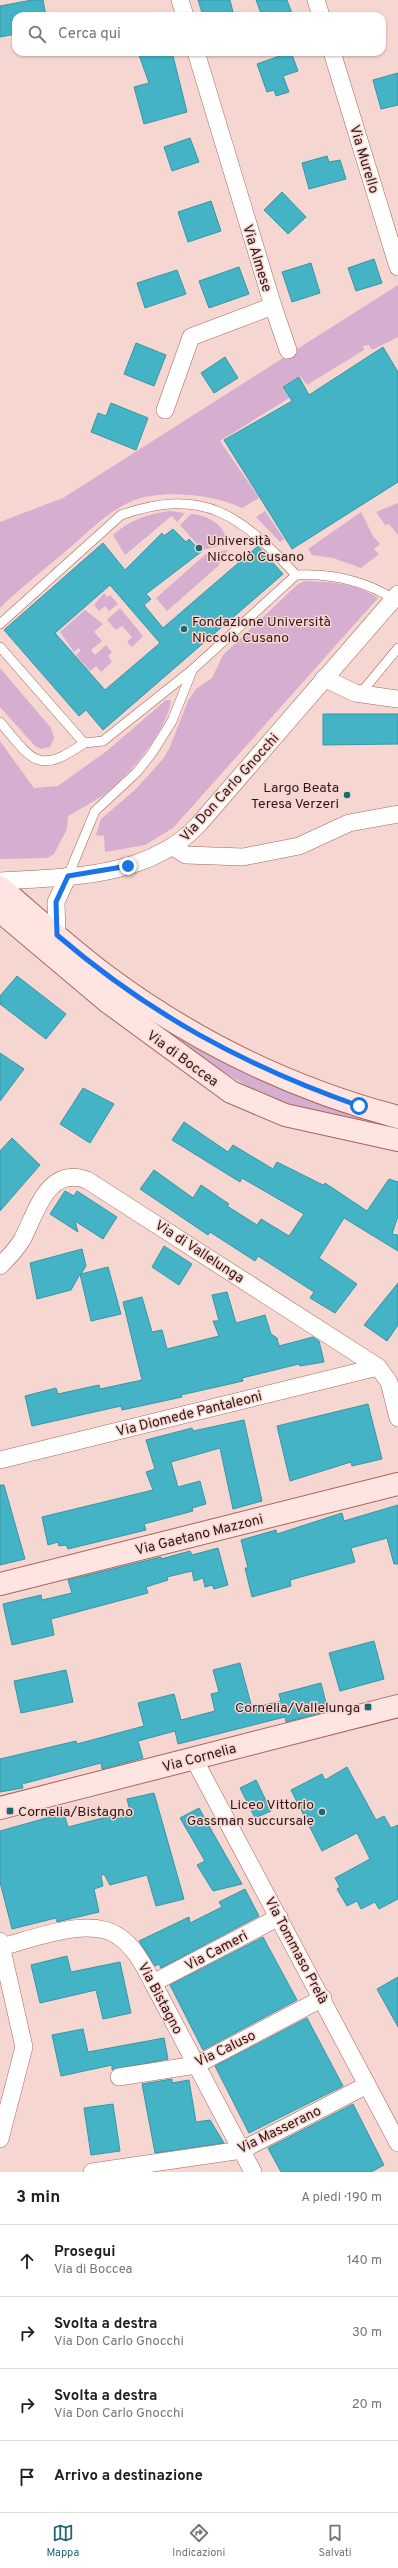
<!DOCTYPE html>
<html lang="it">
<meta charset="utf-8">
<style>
body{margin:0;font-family:Overpass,sans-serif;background:#f6f6f6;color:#202124}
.stop{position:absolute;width:12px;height:12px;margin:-9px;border:3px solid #1a73e8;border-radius:50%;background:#fff}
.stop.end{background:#1a73e8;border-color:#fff;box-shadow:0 1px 4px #0008}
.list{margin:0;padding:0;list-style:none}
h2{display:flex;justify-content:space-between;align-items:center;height:52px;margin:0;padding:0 16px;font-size:17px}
h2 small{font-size:13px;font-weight:400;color:#757577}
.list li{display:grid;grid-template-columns:26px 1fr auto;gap:12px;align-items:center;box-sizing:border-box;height:72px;padding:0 16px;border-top:1px solid #e0e0e0}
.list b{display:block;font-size:15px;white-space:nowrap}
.list p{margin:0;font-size:13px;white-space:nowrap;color:#757577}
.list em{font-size:13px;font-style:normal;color:#757577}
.icon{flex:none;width:22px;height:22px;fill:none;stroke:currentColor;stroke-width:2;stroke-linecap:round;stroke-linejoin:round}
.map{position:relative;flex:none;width:398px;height:2172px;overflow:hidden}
.search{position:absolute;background:#fff;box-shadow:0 1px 3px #0004;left:12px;right:12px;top:12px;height:44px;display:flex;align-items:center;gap:10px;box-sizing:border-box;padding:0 14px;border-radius:12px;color:#757577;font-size:15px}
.sheet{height:340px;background:#fff}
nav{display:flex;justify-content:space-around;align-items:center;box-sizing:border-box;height:56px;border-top:1px solid #e0e0e0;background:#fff;font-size:11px;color:#757577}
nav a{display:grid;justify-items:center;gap:2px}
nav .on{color:#1d6773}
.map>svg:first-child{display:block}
</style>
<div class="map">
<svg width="398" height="2172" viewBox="0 0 398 2172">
<rect width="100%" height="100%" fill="#f6d6d1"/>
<g fill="#d5aed0">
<path d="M398,285V337L374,349H371L369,345L363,346L364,350L307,385L300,376L282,387L289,398L220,441L259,498L242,508C214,494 161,489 132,501C107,512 87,533 67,550C44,570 21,587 0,608V522L63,498Z"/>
<polygon points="398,503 398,535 389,524 385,525 376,512"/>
<path d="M170,511L185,513L177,522L172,516L169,518L125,555L113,535C130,520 147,514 170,511Z"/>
<polygon points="265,511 284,539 280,542 256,517"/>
<polygon points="361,512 373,536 380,544 374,549 379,554 361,568 333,558 312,555 308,549"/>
<path d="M191,514C208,515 226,525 227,544L202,550L180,525Z"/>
<polygon points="228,550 218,566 167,611 156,598 206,554"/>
<path d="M304,581C331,582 356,583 378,598L173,828L145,845L105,852L104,836L96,835L101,819L136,789L163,759L169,749L188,701L196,689L212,678L223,655L297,585Z"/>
<polygon points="104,593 107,597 110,595 118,604 109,611 105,606 99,611 94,605"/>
<polygon points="120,608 143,636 132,647 127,642 132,637 122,626 116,630 107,620"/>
<polygon points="85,610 103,624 94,632 102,641 91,650 95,655 106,645 112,652 108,656 112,662 101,672 96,666 90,671 76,655 81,650 78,648 74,652 60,632"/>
<polygon points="0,668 51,728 54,738 50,747 41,749 35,746 0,707"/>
<path d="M166,700H171C168,730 129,775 105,794C93,802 80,809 68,816L67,829L54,854L47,858L0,859V741L34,788L58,786L108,750Z"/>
<path d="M168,1028L251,1075L304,1097L398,1126V1129C368,1123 331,1120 302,1110C250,1092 208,1063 164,1032Z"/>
</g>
<g fill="#44b3c5" stroke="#3697a6" fill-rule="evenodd">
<polygon points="32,0 43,0 46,16 16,16 16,34 0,37 0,6"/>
<polygon points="198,0 230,0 234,16 203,16"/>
<polygon points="256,0 287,0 293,16 262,16"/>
<polygon points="138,52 172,52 187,112 144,124 134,87 149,83"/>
<polygon points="291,52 298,71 283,76 289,92 276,96 274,90 267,92 257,64"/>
<polygon points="398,73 398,105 381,109 373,80"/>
<polygon points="190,138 199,162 172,171 164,147"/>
<polygon points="327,156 329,162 340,160 346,179 309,189 302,163"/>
<polygon points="282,192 306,217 288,234 264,210"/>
<polygon points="211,201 221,231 188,242 178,212"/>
<polygon points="374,259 382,283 356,291 348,268"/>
<polygon points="311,263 320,293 292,302 282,272"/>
<polygon points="239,267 249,294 209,308 199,281"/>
<polygon points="177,270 186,294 145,308 137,283"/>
<polygon points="136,343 166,355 154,386 124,374"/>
<polygon points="383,347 398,372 398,482 292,549 224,440 292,401 283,387 299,377 309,395"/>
<polygon points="225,357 238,378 214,393 201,373"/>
<polygon points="111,403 148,418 136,450 91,432 98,413 106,416"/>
<path d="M173,529L186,542L189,539L201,552L146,594L151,599L144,605L163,628L258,546L283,574L103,730L86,710L79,716L4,630L103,543L125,570L162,533L164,536ZM110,585L160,643L105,690L55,633Z"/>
<polygon points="323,714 398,714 398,744 323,745"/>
<polygon points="17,976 66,1014 46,1039 0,1004 0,996"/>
<polygon points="0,1053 24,1069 0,1101"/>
<polygon points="83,1088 114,1104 90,1143 60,1124"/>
<polygon points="184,1122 228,1152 233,1145 273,1169 277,1162 323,1185 325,1183 367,1211 389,1179 398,1182 398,1216 392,1234 398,1235 398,1251 344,1218 319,1258 357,1284 335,1313 310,1298 314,1292 258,1256 255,1261 210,1232 208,1235 140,1189 154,1170 193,1198 201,1185 229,1204 227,1206 257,1225 261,1219 289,1236 304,1214 242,1178 240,1182 172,1140"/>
<polygon points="12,1138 40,1165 0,1211 0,1151"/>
<polygon points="65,1191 74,1196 77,1191 117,1217 103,1239 75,1221 78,1232 50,1214"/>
<polygon points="164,1246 192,1264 179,1285 152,1267"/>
<polygon points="82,1249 86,1266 81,1274 108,1267 121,1314 91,1321 80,1274 71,1290 37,1299 30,1263"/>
<polygon points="398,1283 398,1325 387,1341 364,1325"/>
<polygon points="227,1292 236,1323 265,1315 271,1334 277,1338 279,1346 313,1337 319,1341 324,1362 300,1366 299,1364 242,1378 243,1381 181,1395 182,1397 122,1410 121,1406 32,1426 25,1396 56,1388 58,1394 99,1385 100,1389 142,1380 123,1302 142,1297 152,1332 162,1330 167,1349 219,1336 213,1321 219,1321 212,1295"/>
<polygon points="368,1404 382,1459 352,1466 351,1462 290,1481 277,1426"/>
<polygon points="244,1420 262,1501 233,1509 220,1448 171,1462 178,1487 200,1481 206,1504 192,1508 193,1511 144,1524 146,1530 68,1549 66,1545 59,1546 58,1542 48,1545 42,1517 153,1490 146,1472 155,1469 146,1440 192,1428 193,1431"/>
<polygon points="0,1485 4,1485 25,1559 0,1565"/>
<polygon points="398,1505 398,1564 394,1564 387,1538 351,1548 355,1562 290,1580 291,1586 252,1597 245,1568 248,1568 241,1540 276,1530 277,1534 342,1513 344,1521"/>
<polygon points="218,1548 228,1585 214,1589 212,1585 205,1587 203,1578 194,1581 192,1571 167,1577 168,1580 146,1587 148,1593 51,1619 54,1635 12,1645 3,1604 41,1595 42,1600 72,1593 68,1580 161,1557 161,1559 190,1551 192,1555"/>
<polygon points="374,1641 384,1679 340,1691 329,1653"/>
<polygon points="240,1663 252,1708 281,1701 279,1694 321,1683 328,1711 286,1722 285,1717 178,1744 175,1731 138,1741 143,1758 102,1769 101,1763 22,1784 23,1788 0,1792 0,1759 76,1741 77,1744 144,1726 138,1703 174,1694 181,1720 215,1711 211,1694 219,1692 213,1670"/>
<polygon points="66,1670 73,1702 21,1713 14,1681"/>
<polygon points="347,1767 376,1820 384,1816 391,1828 398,1825 398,1899 379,1909 375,1902 361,1909 357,1901 347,1906 337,1889 340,1887 335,1878 370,1859 357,1833 322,1851 291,1790 322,1774 325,1780"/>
<polygon points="256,1780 271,1811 255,1818 240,1788"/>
<polygon points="154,1793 184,1899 156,1906 147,1875 110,1885 104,1874 101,1876 103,1886 94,1889 99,1912 57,1922 56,1918 12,1929 0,1882 0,1831 64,1813 68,1827 130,1811 127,1799"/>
<polygon points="199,1808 213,1833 242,1884 213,1891 197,1865 205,1861 180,1818"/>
<polygon points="245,1889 259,1916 161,1968 159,1964 155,1966 139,1941 189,1917 190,1923 222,1907 219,1902"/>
<polygon points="263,1937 297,2000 203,2050 170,1985"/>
<polygon points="67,1956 71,1972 120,1962 131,2013 103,2019 96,1990 40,2003 31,1965"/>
<polygon points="398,1977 398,2027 377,1989"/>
<polygon points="307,2018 343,2086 249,2133 215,2066"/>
<polygon points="83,2029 88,2052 164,2038 168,2059 112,2070 112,2065 61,2076 52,2035"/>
<polygon points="172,2079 172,2083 189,2080 196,2122 210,2120 224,2143 155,2153 142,2084"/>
<polygon points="113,2104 120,2151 91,2155 84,2108"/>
<polygon points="353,2104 384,2165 371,2172 281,2172 268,2148"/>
</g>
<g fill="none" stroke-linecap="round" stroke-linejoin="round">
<defs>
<g id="lane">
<path d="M296,575C332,573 363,580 394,599"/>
<path d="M0,624L121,515C205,486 241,516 296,575L192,670L103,741L84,743L0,647"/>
<polyline points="360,694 398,648"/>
<path d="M0,722C32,760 38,776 84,743"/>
<polyline points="68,876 95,811 137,772 152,753 172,721 192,671"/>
</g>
<g id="street">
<polyline points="180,0 185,16"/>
<polyline points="316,0 321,16"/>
<polyline points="332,52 398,267"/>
<polyline points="273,306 288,350"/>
<polyline points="165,410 191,337 273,306 196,52"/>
<polyline points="324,678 355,693 398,699"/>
<polyline points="173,847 186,855 243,857 299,846 349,823 398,814"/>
<path d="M0,881C68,877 149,878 199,824L398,594"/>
<polyline points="57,935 56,902 68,876"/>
<path d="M0,1266C8,1258 16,1250 22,1240C36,1214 47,1165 87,1180L378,1367L389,1382L398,1418"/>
<polyline points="0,1460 378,1367"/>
<polyline points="194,1759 398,2143"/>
<polyline points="0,1941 24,2047 0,2139"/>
<path d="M1,1947C33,1939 89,1916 118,1936C135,1947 144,1966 153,1983L253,2172"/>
<polyline points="153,1983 279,1917"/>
<polyline points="119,2077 196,2065 323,1998"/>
<polyline points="92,2172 242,2150 367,2085"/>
</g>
<g id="secondary">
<path d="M0,887C34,916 68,947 105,975C192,1040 292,1089 398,1117"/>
<polyline points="0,911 108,1002 231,1092 285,1115 398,1140"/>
<polyline points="0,1584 398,1484"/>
<polyline points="0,1808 398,1706"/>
</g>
</defs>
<use href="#lane" stroke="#a9655a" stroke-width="10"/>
<use href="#street" stroke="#a9655a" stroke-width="18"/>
<use href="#secondary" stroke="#a9655a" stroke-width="24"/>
<use href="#lane" stroke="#fff" stroke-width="9"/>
<use href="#street" stroke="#fff" stroke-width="17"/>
<use href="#secondary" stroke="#fee5e1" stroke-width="22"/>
</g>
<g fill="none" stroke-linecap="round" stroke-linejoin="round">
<path stroke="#1a73e8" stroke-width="5" d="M128,866L68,876L56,902L57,935C149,1014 245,1066 359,1106"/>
</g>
<g fill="#1d6773" stroke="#f6d6d1" stroke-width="1.5">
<circle cx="199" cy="548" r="4"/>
<circle cx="184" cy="629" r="4"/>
<circle cx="347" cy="795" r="4"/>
<rect x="364" y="1703" width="8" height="8" rx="2"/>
<rect x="6" y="1807" width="8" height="8" rx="2"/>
<circle cx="322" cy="1812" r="4"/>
</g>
<g text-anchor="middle" stroke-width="3" stroke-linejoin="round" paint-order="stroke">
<g font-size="14" fill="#311612" stroke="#f6d6d1">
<text transform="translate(365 159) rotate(73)" y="5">Via Murello</text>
<text transform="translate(258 258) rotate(73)" y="5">Via Almese</text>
<text transform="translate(229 787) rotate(-48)" y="5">Via Don Carlo Gnocchi</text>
<text transform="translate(183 1058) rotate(36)" y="5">Via di Boccea</text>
<text transform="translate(200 1251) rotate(33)" y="5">Via di Vallelunga</text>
<text transform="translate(189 1413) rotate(-14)" y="5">Via Diomede Pantaleoni</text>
<text transform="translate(199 1534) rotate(-14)" y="5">Via Gaetano Mazzoni</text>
<text transform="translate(199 1757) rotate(-15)" y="5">Via Cornelia</text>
<text transform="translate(216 1950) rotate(-28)" y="5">Via Cameri</text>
<text transform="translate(297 1950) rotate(62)" y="5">Via Tommaso Prelà</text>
<text transform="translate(161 1998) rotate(62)" y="5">Via Bistagno</text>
<text transform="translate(225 2048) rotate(-26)" y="5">Via Caluso</text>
<text transform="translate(279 2129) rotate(-26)" y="5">Via Masserano</text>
</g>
<g font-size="14" fill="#311612" stroke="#f6d6d1" text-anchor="start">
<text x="207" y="545">Università<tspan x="207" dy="16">Niccolò Cusano</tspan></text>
<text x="192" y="626">Fondazione Università<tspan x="192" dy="16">Niccolò Cusano</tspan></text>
<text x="339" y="792" text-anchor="end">Largo Beata<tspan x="339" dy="16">Teresa Verzeri</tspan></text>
<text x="360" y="1712" text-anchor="end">Cornelia/Vallelunga</text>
<text x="314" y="1809" text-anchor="end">Liceo Vittorio<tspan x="314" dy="16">Gassman succursale</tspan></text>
<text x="18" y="1816">Cornelia/Bistagno</text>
</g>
</g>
</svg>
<div class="stop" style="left:359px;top:1106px"></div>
<div class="stop end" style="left:128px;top:866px"></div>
<div class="search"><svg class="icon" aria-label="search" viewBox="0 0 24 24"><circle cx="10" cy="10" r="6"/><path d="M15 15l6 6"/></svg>Cerca qui</div>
</div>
<section class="sheet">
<h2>3 min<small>A piedi · 190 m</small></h2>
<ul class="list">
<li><svg class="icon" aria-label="ahead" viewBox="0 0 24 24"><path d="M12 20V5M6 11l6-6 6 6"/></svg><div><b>Prosegui</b><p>Via di Boccea</p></div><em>140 m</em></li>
<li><svg class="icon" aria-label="right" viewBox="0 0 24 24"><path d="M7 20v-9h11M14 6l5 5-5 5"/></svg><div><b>Svolta a destra</b><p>Via Don Carlo Gnocchi</p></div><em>30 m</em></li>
<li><svg class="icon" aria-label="right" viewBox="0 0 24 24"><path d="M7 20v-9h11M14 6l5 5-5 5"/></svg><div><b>Svolta a destra</b><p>Via Don Carlo Gnocchi</p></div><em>20 m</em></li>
<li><svg class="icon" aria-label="arrive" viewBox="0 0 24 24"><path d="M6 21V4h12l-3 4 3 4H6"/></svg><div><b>Arrivo a destinazione</b></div></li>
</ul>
</section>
<nav>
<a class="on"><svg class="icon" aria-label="map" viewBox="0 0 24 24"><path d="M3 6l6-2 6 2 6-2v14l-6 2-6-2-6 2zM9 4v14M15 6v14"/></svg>Mappa</a>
<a><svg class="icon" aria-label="directions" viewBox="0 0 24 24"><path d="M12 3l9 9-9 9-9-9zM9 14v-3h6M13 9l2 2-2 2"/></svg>Indicazioni</a>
<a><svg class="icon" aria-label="saved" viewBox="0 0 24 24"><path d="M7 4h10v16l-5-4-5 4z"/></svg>Salvati</a>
</nav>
